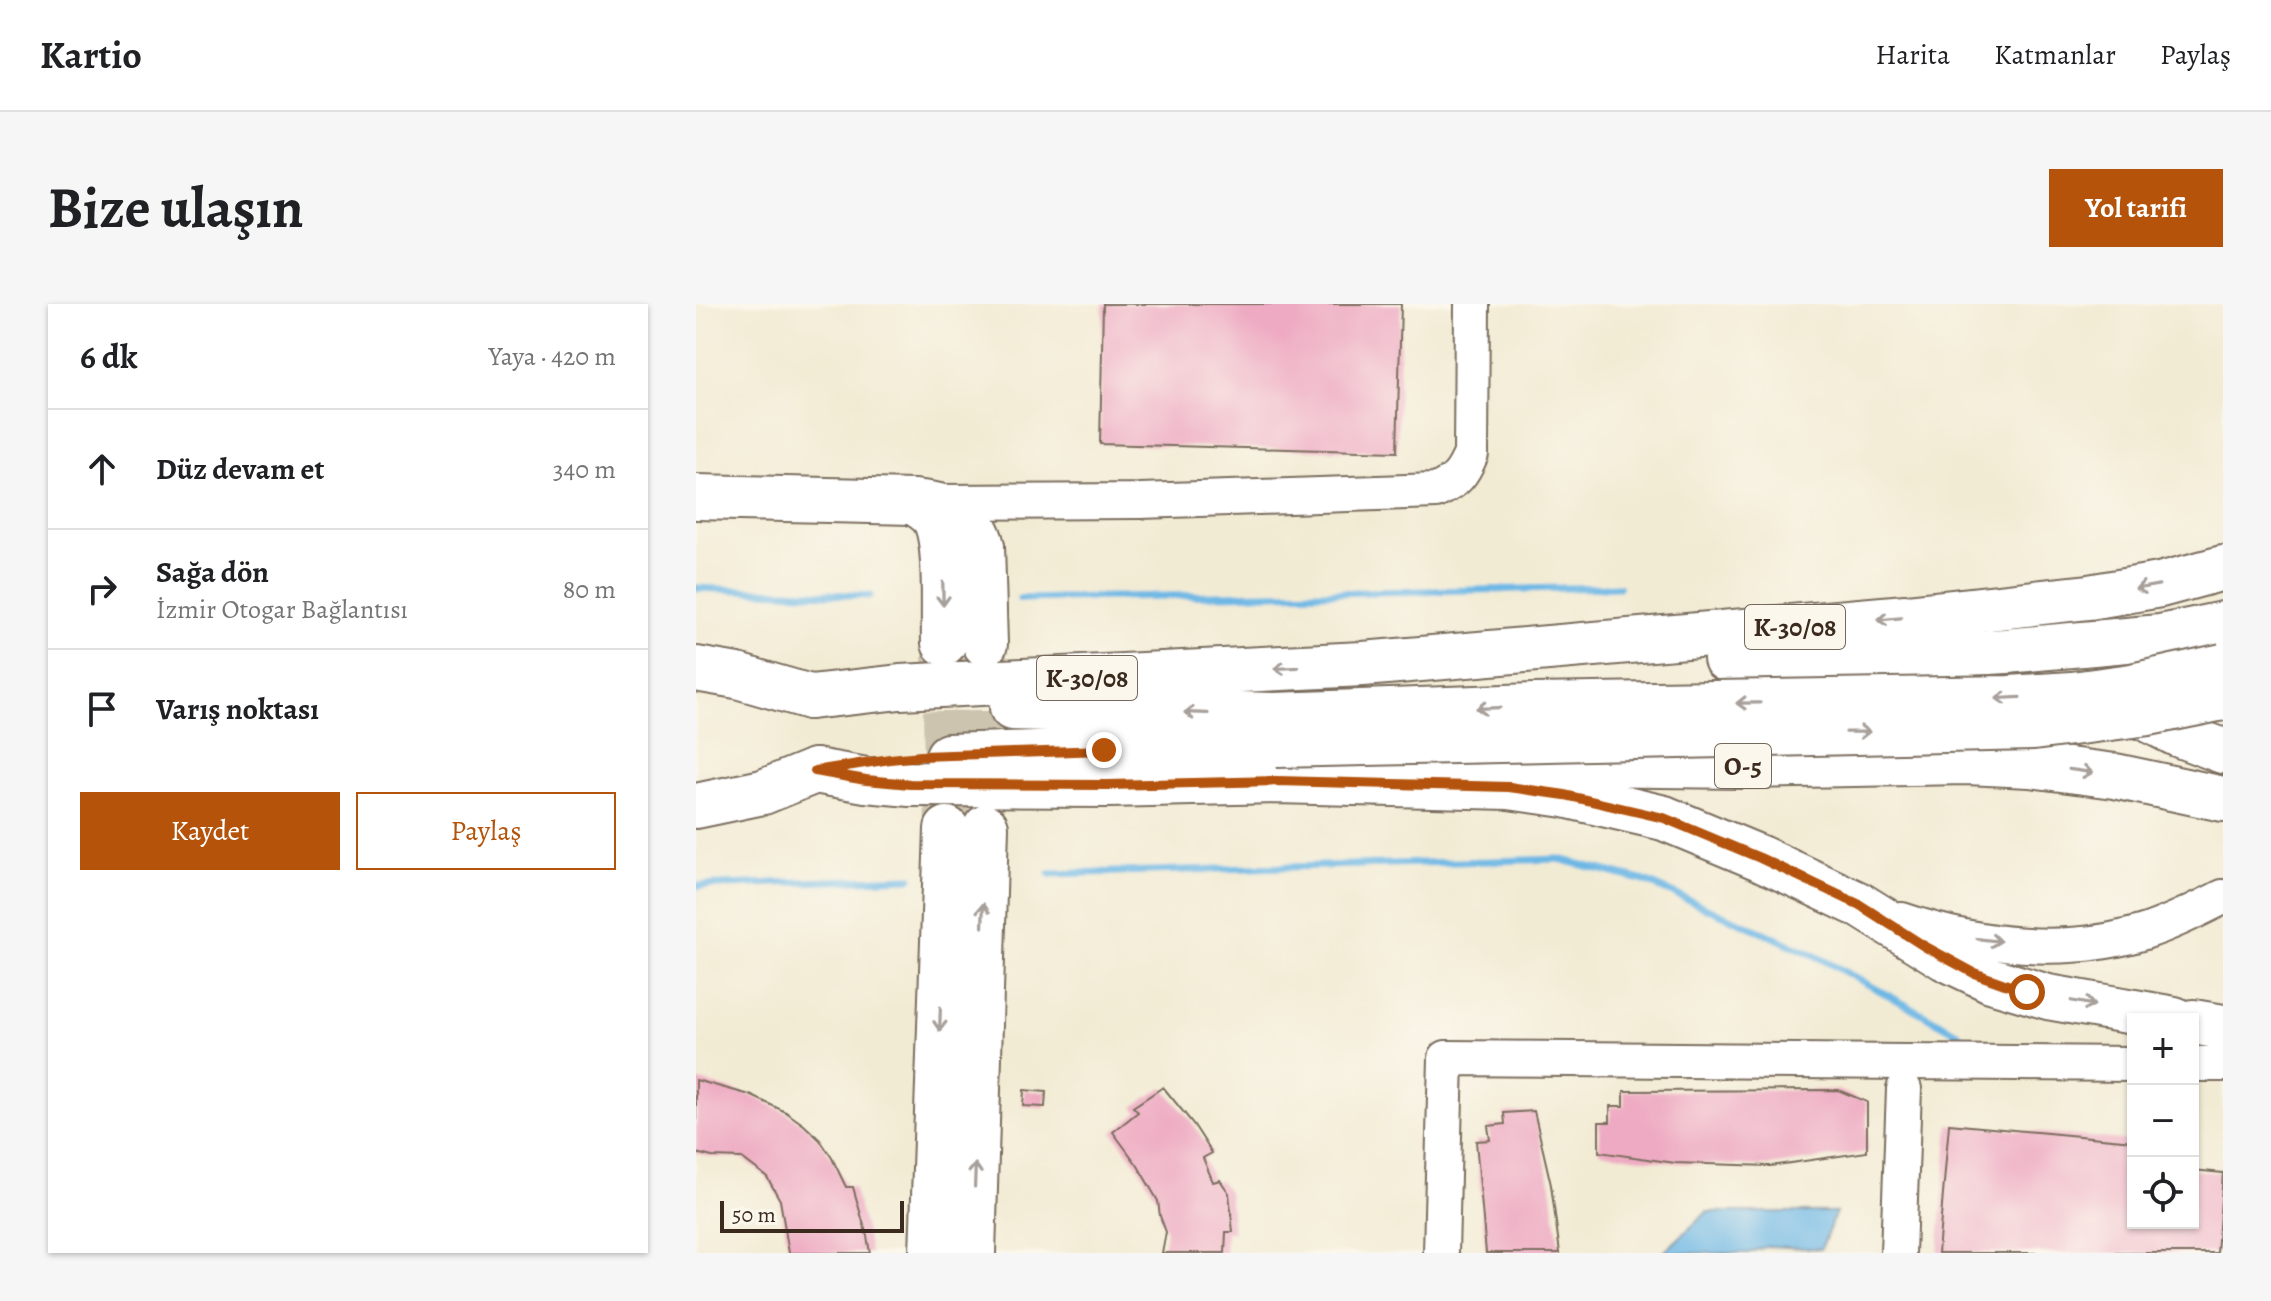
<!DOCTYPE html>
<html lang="tr">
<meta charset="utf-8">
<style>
body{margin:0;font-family:Alegreya,serif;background:#f6f6f6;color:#202124}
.controls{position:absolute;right:24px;bottom:24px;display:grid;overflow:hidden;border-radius:0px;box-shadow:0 2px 6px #0004}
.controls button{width:72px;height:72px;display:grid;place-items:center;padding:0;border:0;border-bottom:2px solid #e0e0e0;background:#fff;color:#202124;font:40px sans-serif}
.scale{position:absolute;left:24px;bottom:20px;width:184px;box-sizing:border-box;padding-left:8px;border:4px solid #3b2a1e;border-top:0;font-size:22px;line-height:28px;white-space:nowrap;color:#3b2a1e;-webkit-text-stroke:6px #fbf7ec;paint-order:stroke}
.stop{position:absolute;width:24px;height:24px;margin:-18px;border:6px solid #b45309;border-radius:50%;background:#fff}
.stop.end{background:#b45309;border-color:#fff;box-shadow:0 2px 8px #0008}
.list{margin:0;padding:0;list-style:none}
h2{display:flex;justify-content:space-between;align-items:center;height:104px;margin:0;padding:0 32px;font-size:34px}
h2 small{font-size:26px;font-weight:400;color:#757577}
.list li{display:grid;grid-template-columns:52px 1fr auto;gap:24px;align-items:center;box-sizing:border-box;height:120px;padding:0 32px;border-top:2px solid #e0e0e0}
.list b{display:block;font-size:30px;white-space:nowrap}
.list p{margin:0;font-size:26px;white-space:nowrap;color:#757577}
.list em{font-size:26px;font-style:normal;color:#757577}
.actions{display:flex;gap:16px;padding:24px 32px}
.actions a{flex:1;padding:18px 0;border:2px solid #b45309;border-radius:0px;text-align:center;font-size:28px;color:#b45309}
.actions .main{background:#b45309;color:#fff}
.icon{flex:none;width:44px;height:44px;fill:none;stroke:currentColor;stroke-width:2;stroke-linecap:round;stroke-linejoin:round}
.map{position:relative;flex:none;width:1527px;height:949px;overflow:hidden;border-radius:0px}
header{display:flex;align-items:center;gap:48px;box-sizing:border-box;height:112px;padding:0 40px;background:#fff;border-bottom:2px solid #e0e0e0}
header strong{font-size:38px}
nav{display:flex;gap:44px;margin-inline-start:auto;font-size:28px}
.intro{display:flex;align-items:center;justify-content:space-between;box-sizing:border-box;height:192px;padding:0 48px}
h1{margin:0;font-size:56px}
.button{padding:20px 36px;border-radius:0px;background:#b45309;color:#fff;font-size:28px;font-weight:700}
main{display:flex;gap:48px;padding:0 48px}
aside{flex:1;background:#fff;border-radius:0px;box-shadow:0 2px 6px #0004}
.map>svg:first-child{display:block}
</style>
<header>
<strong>Kartio</strong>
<nav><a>Harita</a><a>Katmanlar</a><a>Paylaş</a></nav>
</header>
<div class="intro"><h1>Bize ulaşın</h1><a class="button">Yol tarifi</a></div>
<main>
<aside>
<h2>6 dk<small>Yaya · 420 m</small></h2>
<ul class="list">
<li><svg class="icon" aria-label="ahead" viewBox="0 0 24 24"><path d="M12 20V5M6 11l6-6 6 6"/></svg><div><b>Düz devam et</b></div><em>340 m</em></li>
<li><svg class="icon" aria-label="right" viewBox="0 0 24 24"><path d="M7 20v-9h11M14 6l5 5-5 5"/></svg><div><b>Sağa dön</b><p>İzmir Otogar Bağlantısı</p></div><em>80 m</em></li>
<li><svg class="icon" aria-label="arrive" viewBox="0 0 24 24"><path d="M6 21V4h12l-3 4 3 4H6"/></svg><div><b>Varış noktası</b></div></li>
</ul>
<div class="actions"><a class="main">Kaydet</a><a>Paylaş</a></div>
</aside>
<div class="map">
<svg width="1527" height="949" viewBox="0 0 1527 949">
<rect width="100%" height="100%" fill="#fbf7ec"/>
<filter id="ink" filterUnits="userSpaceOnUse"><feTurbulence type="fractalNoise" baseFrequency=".0125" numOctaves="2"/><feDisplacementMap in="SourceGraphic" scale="16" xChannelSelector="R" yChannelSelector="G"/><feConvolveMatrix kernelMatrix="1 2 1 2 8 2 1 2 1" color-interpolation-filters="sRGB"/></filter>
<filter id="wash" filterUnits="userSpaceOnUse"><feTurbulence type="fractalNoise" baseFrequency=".006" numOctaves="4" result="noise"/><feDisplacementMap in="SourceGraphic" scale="32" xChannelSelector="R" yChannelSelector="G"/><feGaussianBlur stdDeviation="1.8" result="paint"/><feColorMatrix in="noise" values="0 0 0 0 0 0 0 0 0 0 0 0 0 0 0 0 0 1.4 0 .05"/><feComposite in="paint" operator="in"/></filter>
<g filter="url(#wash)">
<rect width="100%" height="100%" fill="#f2ebd4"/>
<polygon fill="#6db7e5" stroke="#547082" stroke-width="2" points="1011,908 1140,908 1125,945 1072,942 1052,949 967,949"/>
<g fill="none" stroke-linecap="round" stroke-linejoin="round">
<g stroke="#6db7e5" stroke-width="7">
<polyline points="0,284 174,292"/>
<polyline points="324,295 923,283"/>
<polyline points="354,570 863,555 949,577 1114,649 1262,729"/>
<polyline points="0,582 215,574"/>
</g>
</g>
<g id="blocks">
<g fill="#eeaac2">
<polygon points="407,0 705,0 701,148 404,140"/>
<polygon points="0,776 54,791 90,808 108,821 124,836 136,854 150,883 157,883 171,932 174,949 93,949 84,896 71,873 46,854 16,853 0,849"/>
<polygon points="467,783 498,821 516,849 507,854 517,878 524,876 533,889 537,928 530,928 529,949 466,949 470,928 464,912 462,897 442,862 417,828 442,808 437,803"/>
<polygon points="328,786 350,788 349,803 327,802"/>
<polygon points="1142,786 1171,798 1171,848 1074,862 979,859 903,848 903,818 914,818 914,802 928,802 928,787"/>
<polygon points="838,807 855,881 864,949 790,949 780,837 794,836 792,822 809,820 808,809"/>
<polygon points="1253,820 1437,837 1437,919 1497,919 1497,866 1527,869 1521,949 1242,949"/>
</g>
</g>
</g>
<g filter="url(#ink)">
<use href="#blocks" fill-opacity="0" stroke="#7b6e5e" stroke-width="2"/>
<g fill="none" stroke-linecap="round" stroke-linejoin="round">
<g stroke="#cdc4b0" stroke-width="44" stroke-dasharray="44 22" stroke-linecap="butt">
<polyline points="248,341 251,525"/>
<polyline points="289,341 290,488"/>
</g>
<defs>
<g id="minor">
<path d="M240,198L444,197L740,187C761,177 766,171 775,150L776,0"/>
<path d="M1206,616C1282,642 1371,652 1448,628C1476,619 1501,606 1527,593"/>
<polyline points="1497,760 1527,760"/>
<polyline points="745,949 750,754 1437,760"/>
<polyline points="1202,949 1208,785"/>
</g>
<g id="major">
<path d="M0,193L217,198C248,201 278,207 286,242L289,340"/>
<path d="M217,198C226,203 235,208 240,218C251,244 247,309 248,339"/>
<polyline points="1030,355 1209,353 1310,347 1464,333 1527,320"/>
<polyline points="114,393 204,383 667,360 1210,313 1393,293 1464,281 1527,264"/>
<polyline points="1424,401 1481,430 1527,447"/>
<polyline points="316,404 578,411"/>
<polyline points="252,452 580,441"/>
<polyline points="805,459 1047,462 1271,458 1334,461 1419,472 1527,495"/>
<polyline points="119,467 170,476 214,480 412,481 581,477 813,483 869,491 968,514 1064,554 1164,601 1249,654 1295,676 1352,693 1478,715"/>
<polyline points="1497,718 1527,723"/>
<polyline points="236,949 251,525"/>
<polyline points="277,949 290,523"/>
</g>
<g id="highway">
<polyline points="0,365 41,372 114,393"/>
<polyline points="0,502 67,488 119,467"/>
</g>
</defs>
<use href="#minor" stroke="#7b6e5e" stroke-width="38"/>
<use href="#major" stroke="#7b6e5e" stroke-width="48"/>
<use href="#highway" stroke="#7b6e5e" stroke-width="48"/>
<use href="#minor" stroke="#fff" stroke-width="34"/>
<use href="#major" stroke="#fff" stroke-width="44"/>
<use href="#highway" stroke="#fff" stroke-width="44"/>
<defs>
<g id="major-bridge">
<polyline points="578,411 838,402 1313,394 1376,390 1436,382 1527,362"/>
<polyline points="580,441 1337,424 1453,409 1527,394"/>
</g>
</defs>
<use href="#major-bridge" stroke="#7b6e5e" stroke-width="48" stroke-linecap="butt"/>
<use href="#major-bridge" stroke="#fff" stroke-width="44"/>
</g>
<defs><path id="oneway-shaft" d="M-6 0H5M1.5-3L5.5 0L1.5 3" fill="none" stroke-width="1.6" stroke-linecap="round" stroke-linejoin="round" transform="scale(2)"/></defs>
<g stroke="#a79f9a">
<use href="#oneway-shaft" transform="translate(1451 283) rotate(170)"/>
<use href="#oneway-shaft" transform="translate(247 290) rotate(89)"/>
<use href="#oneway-shaft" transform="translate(1193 315) rotate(175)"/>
<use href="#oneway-shaft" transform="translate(590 364) rotate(177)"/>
<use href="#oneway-shaft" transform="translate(1312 394) rotate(177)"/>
<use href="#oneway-shaft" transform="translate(1052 399) rotate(179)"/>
<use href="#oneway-shaft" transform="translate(792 404) rotate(178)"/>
<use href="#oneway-shaft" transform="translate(500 409) rotate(-178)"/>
<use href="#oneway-shaft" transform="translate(1162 428) rotate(-1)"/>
<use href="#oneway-shaft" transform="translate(1385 467) rotate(8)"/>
<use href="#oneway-shaft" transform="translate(287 611) rotate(-88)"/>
<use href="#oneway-shaft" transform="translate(1293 636) rotate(7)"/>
<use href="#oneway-shaft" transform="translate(1387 699) rotate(11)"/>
<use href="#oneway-shaft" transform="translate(244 715) rotate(92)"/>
<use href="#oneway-shaft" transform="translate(279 871) rotate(-88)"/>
</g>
</g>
<g fill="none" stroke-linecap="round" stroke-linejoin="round" filter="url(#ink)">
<polyline stroke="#b45309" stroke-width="10" points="408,446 225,452 194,455 119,467 170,476 214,480 412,481 581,477 813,483 869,491 968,514 1064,554 1164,601 1228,642 1278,669 1331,688"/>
</g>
<g text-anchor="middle" stroke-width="6" stroke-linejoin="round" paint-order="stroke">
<g fill="#fbf7ec" stroke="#75685c" stroke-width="2">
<rect x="1049" y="301" width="100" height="44" rx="6"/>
<rect x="341" y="352" width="100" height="44" rx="6"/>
<rect x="1019" y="440" width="56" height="44" rx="6"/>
</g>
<g font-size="26" font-weight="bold" fill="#3b2a1e">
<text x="1099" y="332">K-30/08</text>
<text x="391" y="383">K-30/08</text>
<text x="1047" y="471">O-5</text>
</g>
</g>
</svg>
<div class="controls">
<button>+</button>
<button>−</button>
<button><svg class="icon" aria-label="locate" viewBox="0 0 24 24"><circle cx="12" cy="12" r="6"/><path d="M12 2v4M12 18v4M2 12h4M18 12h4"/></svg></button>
</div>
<div class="scale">50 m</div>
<div class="stop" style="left:1331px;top:688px"></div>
<div class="stop end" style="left:408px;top:446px"></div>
</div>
</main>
